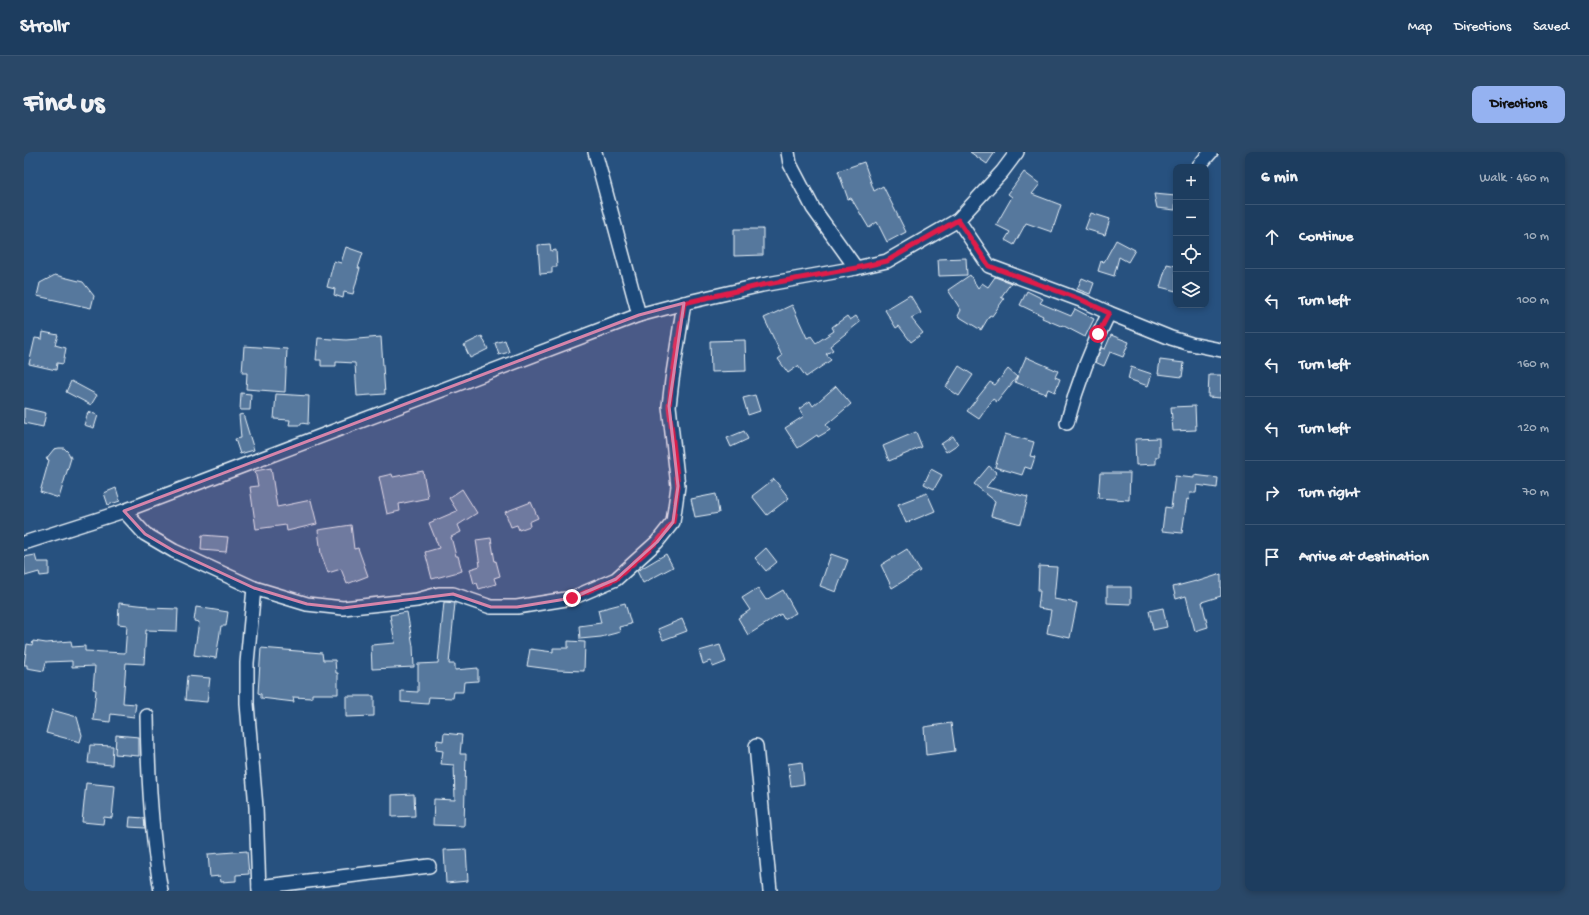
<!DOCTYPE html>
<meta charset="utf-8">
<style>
body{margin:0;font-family:"Gochi Hand",sans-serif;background:#2a4868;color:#f1f3f6}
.controls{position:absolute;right:12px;top:12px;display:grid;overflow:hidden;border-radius:8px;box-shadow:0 2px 6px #0003}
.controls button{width:36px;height:36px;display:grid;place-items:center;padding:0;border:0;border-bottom:1px solid #3b5674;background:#1d3d5f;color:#f1f3f6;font:20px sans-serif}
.stop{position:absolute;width:12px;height:12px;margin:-9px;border:3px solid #e11d48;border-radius:50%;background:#fff}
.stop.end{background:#e11d48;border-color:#fff;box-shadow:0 1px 4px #0008}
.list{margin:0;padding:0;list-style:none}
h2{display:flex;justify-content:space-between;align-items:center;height:52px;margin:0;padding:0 16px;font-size:17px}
h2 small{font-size:13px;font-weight:400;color:#a0aebd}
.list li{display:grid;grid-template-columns:26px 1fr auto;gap:12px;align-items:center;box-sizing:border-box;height:64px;padding:0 16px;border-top:1px solid #3b5674}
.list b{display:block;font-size:15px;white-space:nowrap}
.list em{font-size:13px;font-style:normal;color:#a0aebd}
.icon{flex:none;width:22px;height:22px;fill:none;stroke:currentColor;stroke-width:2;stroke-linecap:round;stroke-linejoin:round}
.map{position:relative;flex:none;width:1197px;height:739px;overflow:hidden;border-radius:8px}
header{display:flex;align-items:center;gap:24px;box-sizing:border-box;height:56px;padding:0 20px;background:#1d3d5f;border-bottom:1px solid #3b5674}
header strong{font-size:19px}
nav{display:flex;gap:22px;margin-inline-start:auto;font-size:14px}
.intro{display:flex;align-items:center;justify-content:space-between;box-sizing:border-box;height:96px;padding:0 24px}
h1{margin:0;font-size:28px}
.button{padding:10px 18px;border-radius:8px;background:#95b2f1;color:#111;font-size:14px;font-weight:700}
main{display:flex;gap:24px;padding:0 24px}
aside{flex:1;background:#1d3d5f;border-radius:8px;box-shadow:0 2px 6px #0003}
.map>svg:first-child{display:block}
</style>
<header>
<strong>Strollr</strong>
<nav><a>Map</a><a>Directions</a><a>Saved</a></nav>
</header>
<div class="intro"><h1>Find us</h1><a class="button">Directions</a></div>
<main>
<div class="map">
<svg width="1197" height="739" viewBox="0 0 1197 739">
<rect width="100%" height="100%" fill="#27517f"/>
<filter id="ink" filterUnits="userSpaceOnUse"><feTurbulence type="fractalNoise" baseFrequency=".025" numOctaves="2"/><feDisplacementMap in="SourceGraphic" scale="8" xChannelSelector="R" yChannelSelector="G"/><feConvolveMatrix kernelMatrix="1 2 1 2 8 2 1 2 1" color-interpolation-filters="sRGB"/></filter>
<g filter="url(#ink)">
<g fill="#57789d" stroke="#e8f1f8">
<polygon points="946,0 971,0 963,12"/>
<polygon points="840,10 850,39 859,34 882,80 863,90 853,70 845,76 827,46 824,47 814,19"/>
<polygon points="1000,20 1016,32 1008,42 1037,53 1028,80 1002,71 990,93 981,88 986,80 972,73 988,45 984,42"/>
<polygon points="1130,42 1152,44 1151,58 1133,56"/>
<polygon points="1067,61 1086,67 1081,83 1061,77"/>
<polygon points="710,77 739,77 739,103 710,104"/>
<polygon points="1092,88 1111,98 1104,110 1095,105 1090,124 1074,119 1077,109 1080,110"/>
<polygon points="526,92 527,99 532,98 533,115 528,115 528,121 516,122 514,93"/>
<polygon points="322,95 339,101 334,116 336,116 329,142 320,140 319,146 310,143 311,137 303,135 310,109 317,111"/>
<polygon points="942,106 943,123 915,124 914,107"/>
<polygon points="1143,112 1152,114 1152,139 1136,135"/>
<polygon points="31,123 59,130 70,144 67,156 13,144 16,131"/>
<polygon points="946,123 954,136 958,131 964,135 971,125 987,131 977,145 980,147 968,164 966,163 957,178 934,164 937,158 924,138"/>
<polygon points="1058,126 1070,131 1066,142 1053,137"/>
<polygon points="1003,139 1019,147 1016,151 1047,164 1051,157 1070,167 1061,185 1038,173 1037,174 1018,166 1019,164 996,153"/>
<polygon points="886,143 897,161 887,166 899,181 887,190 875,174 872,176 861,158"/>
<polygon points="768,153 783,186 787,184 792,191 810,179 808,175 823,164 826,168 832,164 836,170 806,194 809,198 802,202 807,208 782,225 774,214 764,221 754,207 758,204 740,166"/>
<polygon points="19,180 34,183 31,193 42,196 39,212 33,211 32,218 5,212 11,186 18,187"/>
<polygon points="1087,183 1105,190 1099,205 1086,200 1080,214 1071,210 1077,196 1081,197"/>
<polygon points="458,184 464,197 446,206 440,193"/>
<polygon points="357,185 361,242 333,244 331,211 312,210 312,214 297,214 297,208 292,208 294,186 322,188"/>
<polygon points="481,188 485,200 475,203 471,191"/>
<polygon points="721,188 722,219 687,220 686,189"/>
<polygon points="220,194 263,197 261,240 222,237 223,221 218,221"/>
<polygon points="1002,205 1034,219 1031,225 1036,227 1031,240 1024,237 1022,242 991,230"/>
<polygon points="1136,208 1160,211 1158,225 1134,222"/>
<polygon points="935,214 949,223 935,244 922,235"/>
<polygon points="1107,215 1128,222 1124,234 1104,227"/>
<polygon points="984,217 993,225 973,250 969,247 955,267 943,259 966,230 971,233"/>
<polygon points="1185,223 1197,223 1197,246 1184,245"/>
<polygon points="47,229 73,243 67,253 42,240"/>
<polygon points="812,234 827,252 802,273 806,278 794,285 793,283 774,296 761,276 780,264 775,257 786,249 789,254"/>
<polygon points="217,241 227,242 226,258 216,258"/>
<polygon points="252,242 285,244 284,272 277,271 277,273 265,273 266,268 250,267"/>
<polygon points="731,243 736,259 724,263 719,246"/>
<polygon points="1171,254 1172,278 1149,279 1147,255"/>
<polygon points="0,256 22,261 19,275 0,271"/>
<polygon points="64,260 74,263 70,276 60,273"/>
<polygon points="219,262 230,298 216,302 211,287 217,286 215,263"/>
<polygon points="720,279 724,287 707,295 703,286"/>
<polygon points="892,280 898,295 865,309 859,294"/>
<polygon points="981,282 1010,290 1006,304 1011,305 1007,317 1001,315 998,323 971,315"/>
<polygon points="929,284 934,292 922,300 917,292"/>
<polygon points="1135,286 1135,305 1132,305 1132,312 1112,313 1111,287"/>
<polygon points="35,296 40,296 44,300 47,306 35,346 16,340 25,308 22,307 30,297"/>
<polygon points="965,314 973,321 962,335 1004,345 997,372 967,364 971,349 950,332"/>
<polygon points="247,316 253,355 287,348 293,372 263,379 262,373 232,377 226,335 234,334 231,319"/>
<polygon points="907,317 918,323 910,337 900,332"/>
<polygon points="399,319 404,346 375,352 376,359 363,362 355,325 368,322 369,325"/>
<polygon points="1076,321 1106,321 1105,348 1074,346"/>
<polygon points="1170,323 1194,326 1193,336 1173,333 1172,341 1166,341 1165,348 1163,347 1158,381 1138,379 1141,355 1147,356 1151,324 1170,326"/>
<polygon points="750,327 765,346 743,363 728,344"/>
<polygon points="92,336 96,349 84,353 80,341"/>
<polygon points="438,337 453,361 434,373 437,380 427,385 432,404 434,404 438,419 408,427 401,400 415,396 405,371 433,359 425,346"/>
<polygon points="903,341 911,359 882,371 874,352"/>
<polygon points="692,342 695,361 671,365 667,347"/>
<polygon points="507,350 514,366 505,370 506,374 495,378 493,373 487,375 481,360"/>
<polygon points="327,373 330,397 334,396 344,424 323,432 317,417 304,421 297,402 294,378"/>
<polygon points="178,383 204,385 202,400 177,398"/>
<polygon points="467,386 471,410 472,409 476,424 470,426 472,432 455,437 453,431 450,432 446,417 456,414 452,388"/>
<polygon points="742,396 753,410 742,419 731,406"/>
<polygon points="883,397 896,419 868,436 857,413"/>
<polygon points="642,402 649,415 619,431 613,419"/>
<polygon points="807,402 824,408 812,440 796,434"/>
<polygon points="11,403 13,410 25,410 25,423 16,424 15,420 1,424 0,405"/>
<polygon points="1015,414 1033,415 1030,447 1053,451 1046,486 1023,481 1027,458 1014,456 1016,439 1014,439"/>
<polygon points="1197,422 1197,444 1178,450 1184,475 1171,479 1162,444 1152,447 1149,435 1172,429 1172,430"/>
<polygon points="1083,435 1107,435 1107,452 1083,451"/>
<polygon points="734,436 742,448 759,438 772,461 760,467 757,462 724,483 714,466 726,458 718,446"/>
<polygon points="420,450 431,451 425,512 431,512 431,518 454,516 454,529 440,530 439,540 430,540 429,546 405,545 404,552 377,550 377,539 394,540 394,512 414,511"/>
<polygon points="95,451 124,454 124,456 154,457 153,479 122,478 120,512 102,511 99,551 112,552 110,565 87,562 86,570 69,568 72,538 69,537 71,514 48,515 48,509 22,510 20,519 3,516 3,513 0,513 3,492 8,493 9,489 22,491 47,489 48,495 61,494 61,499 101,501 103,473 94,472"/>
<polygon points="601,451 607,472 595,475 596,480 577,485 556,487 555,474 577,471 574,458"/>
<polygon points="172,455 204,460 202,474 197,474 192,506 170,503 175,470 170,469"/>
<polygon points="1139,456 1143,475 1129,478 1125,459"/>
<polygon points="383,460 389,494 390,515 348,517 347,493 371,491 366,463"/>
<polygon points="658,467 663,479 639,488 634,477"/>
<polygon points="544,489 561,490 560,519 533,518 503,514 506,497 529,500 529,496 544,496"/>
<polygon points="696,493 702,510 689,515 686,509 679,512 675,499"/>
<polygon points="237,496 298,501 299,508 311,508 312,521 314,521 314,542 288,542 288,546 269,545 270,550 237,546 237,542 234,541"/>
<polygon points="163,524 186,526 183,550 161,548"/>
<polygon points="322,544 350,544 350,564 322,565"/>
<polygon points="28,558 53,565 58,583 56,590 22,581"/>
<polygon points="927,571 931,599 902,603 900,575"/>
<polygon points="420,581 438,583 436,602 442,602 440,674 409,673 410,647 431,648 430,613 417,612 419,599 412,598 413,588 419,589"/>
<polygon points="92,583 115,585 115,604 91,602"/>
<polygon points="66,593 89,594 88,613 64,611"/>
<polygon points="778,610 780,632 767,634 764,612"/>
<polygon points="62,631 91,634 88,666 80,665 79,672 58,670"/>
<polygon points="390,642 391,664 368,665 368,643"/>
<polygon points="106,665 120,666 121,676 105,675"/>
<polygon points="442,697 444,729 422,731 420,698"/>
<polygon points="223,699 225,722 212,723 212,729 197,730 196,724 186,725 184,702"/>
</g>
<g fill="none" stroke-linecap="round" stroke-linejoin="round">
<defs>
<g id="minor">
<polyline points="571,0 615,163"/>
<polyline points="764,0 766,12 789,56 832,116"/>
<polyline points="1174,15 1187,0"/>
<polyline points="934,68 965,114 1059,149 1085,161 1147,186 1167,192 1197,198"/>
<path d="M1043,271C1053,233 1067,196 1085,161"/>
<polyline points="100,359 121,382 150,399 230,436 283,452 319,456 393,448 415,442 429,442 467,455 493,455 548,446 592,427 633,390 649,370 654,334 645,254 648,228 660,151"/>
<polyline points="0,391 100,359 615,163 660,151 738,133 832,116 863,109 934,68 978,20 993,0"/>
<polyline points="230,436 223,511 223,552 232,655 235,739"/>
<path d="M123,564C124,622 127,682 137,739"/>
<polyline points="732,594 746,739"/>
<polyline points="235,735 405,714"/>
</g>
</defs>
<use href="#minor" stroke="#e8f1f8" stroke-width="16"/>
<use href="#minor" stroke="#1f4a7a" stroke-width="13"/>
</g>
</g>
<g fill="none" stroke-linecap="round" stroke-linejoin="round" filter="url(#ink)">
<polyline stroke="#e11d48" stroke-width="5" points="548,446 592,427 633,390 649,370 654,334 645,254 648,228 660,151 738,133 832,116 863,109 934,68 965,114 1058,148 1085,161 1074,182"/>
</g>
<path fill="#d584aa" fill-opacity="0.2" stroke="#d584aa" stroke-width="3" stroke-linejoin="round" d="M660,151L645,254L654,334L649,370L633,390L592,427L548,446L493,455H467L429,442L319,456L283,452L230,436L150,399L121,382L100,359L615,163Z"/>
</svg>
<div class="controls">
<button>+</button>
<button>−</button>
<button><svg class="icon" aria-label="locate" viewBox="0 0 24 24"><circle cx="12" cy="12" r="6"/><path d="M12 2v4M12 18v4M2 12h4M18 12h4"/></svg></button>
<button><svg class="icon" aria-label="layers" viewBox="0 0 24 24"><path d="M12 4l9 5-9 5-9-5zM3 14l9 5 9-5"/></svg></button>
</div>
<div class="stop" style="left:1074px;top:182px"></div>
<div class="stop end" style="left:548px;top:446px"></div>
</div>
<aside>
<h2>6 min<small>Walk · 460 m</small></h2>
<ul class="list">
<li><svg class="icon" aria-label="ahead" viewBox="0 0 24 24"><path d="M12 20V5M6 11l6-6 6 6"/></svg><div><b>Continue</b></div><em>10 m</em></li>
<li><svg class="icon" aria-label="left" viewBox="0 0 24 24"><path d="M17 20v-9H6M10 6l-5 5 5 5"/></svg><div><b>Turn left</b></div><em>100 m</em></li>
<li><svg class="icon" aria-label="left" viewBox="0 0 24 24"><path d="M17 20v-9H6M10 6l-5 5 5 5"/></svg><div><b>Turn left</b></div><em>160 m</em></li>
<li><svg class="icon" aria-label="left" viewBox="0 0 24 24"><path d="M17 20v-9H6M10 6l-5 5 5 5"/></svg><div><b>Turn left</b></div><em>120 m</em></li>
<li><svg class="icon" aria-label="right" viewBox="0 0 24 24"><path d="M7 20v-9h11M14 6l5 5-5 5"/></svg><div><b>Turn right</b></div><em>70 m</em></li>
<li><svg class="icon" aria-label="arrive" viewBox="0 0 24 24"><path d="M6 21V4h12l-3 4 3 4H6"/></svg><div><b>Arrive at destination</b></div></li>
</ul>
</aside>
</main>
